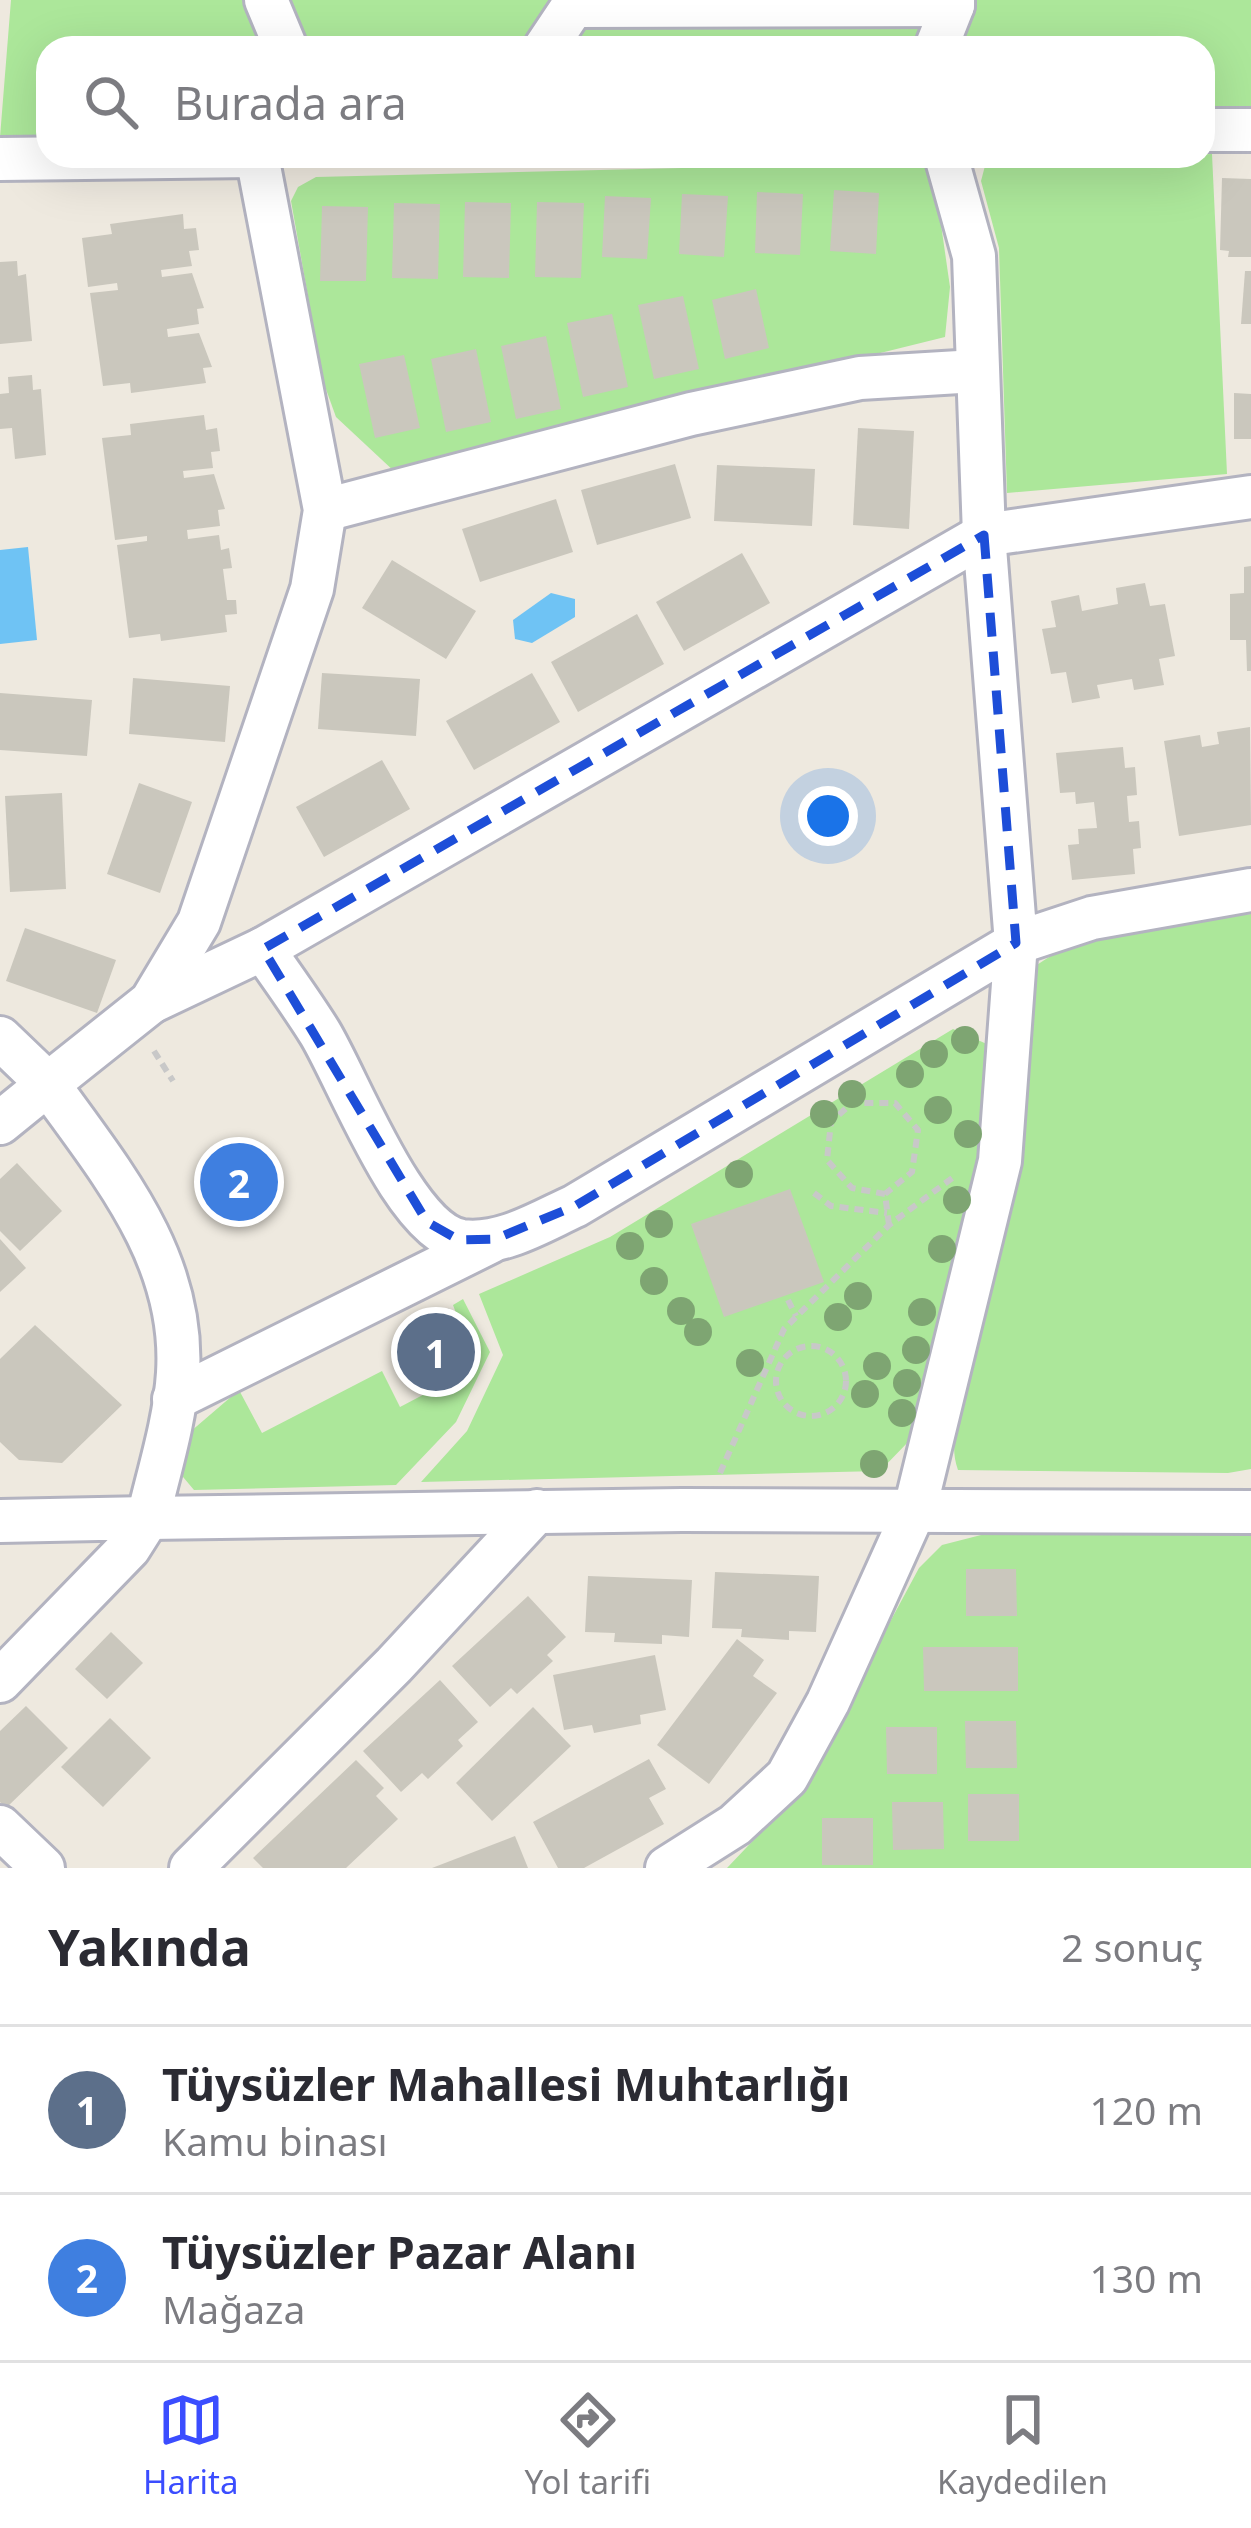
<!DOCTYPE html>
<html lang="tr">
<meta charset="utf-8">
<style>
body{margin:0;font-family:"Noto Sans",sans-serif;background:#f2f2f3;color:#2b2b33}
.you{position:absolute;left:828px;top:816px;width:42px;height:42px;margin:-30px;border:9px solid #fff;border-radius:50%;background:#1a73e8;box-shadow:0 0 0 18px #1a73e833}
.badge{display:grid;place-items:center;width:78px;height:78px;border-radius:50%;background:#3b4dff;color:#fff;font-size:39px;font-weight:700}
.pin{position:absolute;translate:-50% -50%;border:6px solid #fff;box-shadow:0 3px 12px #0006}
.list{margin:0;padding:0;list-style:none}
h2{display:flex;justify-content:space-between;align-items:center;height:156px;margin:0;padding:0 48px;font-size:51px}
h2 small{font-size:39px;font-weight:400;color:#7c7c81}
.list li{display:grid;grid-template-columns:78px 1fr auto;gap:36px;align-items:center;box-sizing:border-box;height:168px;padding:0 48px;border-top:3px solid #e1e1e2}
.list b{display:block;font-size:45px;white-space:nowrap}
.list p{margin:0;font-size:39px;white-space:nowrap;color:#7c7c81}
.list em{font-size:39px;font-style:normal;color:#7c7c81}
.icon{flex:none;width:66px;height:66px;fill:none;stroke:currentColor;stroke-width:2;stroke-linecap:round;stroke-linejoin:round}
.map{position:relative;flex:none;width:1251px;height:1868px;overflow:hidden}
.search{position:absolute;background:#fff;box-shadow:0 12px 48px #0002;left:36px;right:36px;top:36px;height:132px;display:flex;align-items:center;gap:30px;box-sizing:border-box;padding:0 42px;border-radius:36px;color:#7c7c81;font-size:45px}
.sheet{height:492px;background:#fff}
nav{display:flex;justify-content:space-around;align-items:center;box-sizing:border-box;height:168px;border-top:3px solid #e1e1e2;background:#fff;font-size:33px;color:#7c7c81}
nav a{display:grid;justify-items:center;gap:6px}
nav .on{color:#3b4dff}
.map>svg:first-child{display:block}
</style>
<div class="map">
<svg width="1251" height="1868" viewBox="0 0 1251 1868">
<rect width="100%" height="100%" fill="#eee9df"/>
<g fill="#ace79a">
<polygon points="11,0 245,0 268,48 48,48 48,136 0,137"/>
<polygon points="284,0 554,0 524,48 305,48"/>
<polygon points="968,0 1251,0 1251,108 1203,109 1203,48 952,48"/>
<polygon points="589,20 920,23 913,48 559,48"/>
<polygon points="1212,154 1227,474 1007,493 999,248 981,181 986,162"/>
<polygon points="932,162 950,287 945,337 396,473 336,417 323,381 291,201 298,187 316,177"/>
<path d="M1251,914V1469L1228,1473L958,1470C946,1437 965,1406 972,1372C998,1238 1015,1104 1032,969C1089,923 1180,923 1251,914Z"/>
<polygon points="953,1029 989,1045 979,1151 910,1440 880,1471 421,1482 467,1431 503,1355 479,1294 610,1237"/>
<polygon points="463,1299 490,1352 456,1422 396,1485 194,1490 178,1471 190,1432 239,1390 262,1433 382,1371 400,1407 476,1367 453,1305"/>
<polygon points="1251,1534 1251,1868 727,1868 798,1793 919,1568 942,1545 981,1535"/>
</g>
<g fill="#6fc3f4">
<polygon points="28,547 37,640 0,644 0,550"/>
<polygon points="551,593 575,599 575,617 532,643 515,639 513,620"/>
</g>
<g fill="#cac7bd">
<polygon points="1222,178 1251,179 1251,257 1228,257 1229,251 1220,250"/>
<polygon points="834,190 879,193 876,254 830,251"/>
<polygon points="757,192 803,194 800,255 755,253"/>
<polygon points="682,194 728,196 724,257 679,254"/>
<polygon points="605,196 651,198 647,259 602,257"/>
<polygon points="465,202 511,203 509,278 463,277"/>
<polygon points="537,202 584,203 581,278 535,277"/>
<polygon points="394,203 440,204 438,279 392,278"/>
<polygon points="322,206 368,207 366,281 320,281"/>
<polygon points="183,214 184,229 196,228 199,250 189,251 192,266 161,270 162,277 192,273 204,308 197,309 199,324 167,329 168,337 199,333 212,367 203,368 206,383 131,393 130,383 103,386 90,293 118,290 117,283 88,287 82,238 112,234 110,224"/>
<polygon points="17,261 18,276 26,274 32,341 0,344 0,262"/>
<polygon points="1245,271 1251,271 1251,324 1241,324"/>
<polygon points="756,289 769,348 725,359 712,300"/>
<polygon points="683,296 699,369 654,379 638,305"/>
<polygon points="612,314 628,387 583,397 567,323"/>
<polygon points="546,336 561,409 516,419 501,346"/>
<polygon points="476,349 491,422 446,432 431,359"/>
<polygon points="404,355 420,428 375,438 359,364"/>
<polygon points="32,375 33,390 41,389 46,455 15,459 12,428 0,429 0,394 9,393 8,377"/>
<polygon points="1234,393 1251,394 1251,439 1234,439"/>
<polygon points="204,415 206,430 217,428 220,451 211,452 213,468 183,471 184,478 214,474 225,509 218,510 220,526 187,530 188,539 219,535 221,550 229,548 232,568 223,569 227,600 236,600 237,614 225,615 227,632 161,641 160,634 129,638 117,545 147,541 147,536 115,540 102,438 131,435 130,424"/>
<polygon points="858,428 914,431 909,529 853,525"/>
<polygon points="675,464 691,518 597,545 581,490"/>
<polygon points="717,465 815,469 812,526 714,521"/>
<polygon points="556,499 573,552 480,582 462,529"/>
<polygon points="742,553 770,603 684,651 656,602"/>
<polygon points="392,560 476,611 446,659 362,608"/>
<polygon points="1251,566 1251,671 1247,671 1246,640 1230,640 1230,594 1244,593 1244,567"/>
<polygon points="1145,583 1150,606 1165,604 1175,656 1159,659 1164,685 1134,690 1132,679 1097,685 1100,698 1072,703 1066,672 1051,674 1042,629 1056,627 1051,601 1079,595 1082,611 1118,604 1116,588"/>
<polygon points="637,614 664,664 578,712 551,662"/>
<polygon points="322,673 420,679 416,736 318,729"/>
<polygon points="532,673 560,722 474,770 446,721"/>
<polygon points="133,678 230,686 225,742 129,734"/>
<polygon points="0,693 92,700 87,756 0,750"/>
<polygon points="1250,727 1251,825 1179,836 1164,741 1200,735 1202,747 1219,744 1217,732"/>
<polygon points="1123,747 1125,768 1135,767 1137,795 1127,796 1129,822 1139,821 1141,848 1133,849 1135,874 1072,880 1068,845 1079,844 1078,829 1097,828 1094,802 1076,804 1075,792 1060,793 1056,753"/>
<polygon points="382,760 410,809 324,857 296,807"/>
<polygon points="139,783 192,802 160,893 107,874"/>
<polygon points="62,793 66,889 10,892 5,796"/>
<polygon points="25,928 116,960 97,1013 6,981"/>
<polygon points="17,1163 62,1211 20,1251 0,1231 0,1179"/>
<polygon points="790,1189 824,1282 724,1317 691,1224"/>
<polygon points="0,1239 26,1268 0,1292"/>
<polygon points="449,1308 473,1363 423,1384 399,1330"/>
<polygon points="35,1325 122,1405 62,1463 19,1460 0,1442 0,1359"/>
<polygon points="966,1569 1016,1569 1017,1616 966,1616"/>
<polygon points="715,1572 819,1576 816,1632 789,1631 789,1640 741,1637 742,1629 712,1628"/>
<polygon points="588,1576 692,1580 689,1637 662,1635 662,1644 614,1642 615,1633 585,1632"/>
<polygon points="528,1596 566,1637 547,1655 553,1661 517,1694 511,1688 490,1707 452,1666"/>
<polygon points="111,1632 143,1663 107,1699 75,1669"/>
<polygon points="737,1639 764,1660 753,1676 777,1693 709,1784 657,1745"/>
<polygon points="923,1647 1018,1647 1018,1691 924,1691"/>
<polygon points="655,1655 666,1710 640,1715 641,1724 594,1733 592,1725 564,1730 553,1675"/>
<polygon points="440,1680 478,1722 458,1740 463,1746 428,1779 422,1773 401,1792 363,1751"/>
<polygon points="26,1706 68,1748 6,1808 0,1802 0,1731"/>
<polygon points="533,1707 571,1746 492,1821 456,1783"/>
<polygon points="110,1718 151,1758 103,1807 61,1767"/>
<polygon points="965,1721 1016,1721 1017,1768 966,1768"/>
<polygon points="886,1727 937,1727 937,1774 887,1774"/>
<polygon points="649,1759 666,1789 649,1798 664,1824 584,1868 558,1868 533,1822"/>
<polygon points="356,1760 384,1788 376,1796 398,1819 346,1868 263,1868 253,1858"/>
<rect x="968" y="1794" width="51" height="47"/>
<polygon points="892,1802 943,1802 944,1849 893,1850"/>
<rect x="822" y="1818" width="51" height="47"/>
<polygon points="515,1836 528,1868 432,1868"/>
</g>
<g fill="none" stroke-linecap="round" stroke-linejoin="round">
<defs>
<g id="minor">
<polyline points="266,0 286,48"/>
<polyline points="545,48 573,6 953,5 953,0"/>
<polyline points="936,48 953,5"/>
<polyline points="1203,130 1251,130"/>
<polyline points="946,156 974,256 984,535 1016,943 1092,918 1251,890"/>
<polyline points="0,159 257,156"/>
<polyline points="325,510 691,414 860,378 976,371"/>
<path d="M263,949C282,977 302,1004 320,1033C349,1081 405,1232 462,1241C502,1246 540,1222 575,1206L1016,943L1000,1161L915,1509L828,1702L787,1777L735,1825L667,1868"/>
<polyline points="151,1002 263,949 984,535 1251,497"/>
<polyline points="0,1038 48,1084 151,1002 199,922 312,589 325,510 257,156"/>
<path d="M0,1123L48,1084C111,1172 185,1258 178,1373C175,1421 159,1471 148,1518L682,1510L1251,1512"/>
<polyline points="174,1399 490,1242"/>
<polyline points="0,1521 148,1518 129,1548 0,1681"/>
<polyline points="0,1827 43,1868"/>
<polyline points="191,1868 394,1665 537,1511"/>
</g>
</defs>
<use href="#minor" stroke="#b3b3c0" stroke-width="48"/>
<g stroke="#c8c8c8" stroke-width="6" stroke-dasharray="9 6" stroke-linecap="butt">
<polyline points="154,1051 173,1081"/>
<polyline points="814,1193 831,1206 887,1213"/>
<polyline points="885,1194 852,1188 827,1160 831,1122 852,1103 895,1103 918,1130 912,1172 885,1194 889,1225"/>
<polyline points="788,1300 796,1316"/>
<circle cx="811" cy="1381" r="35"/>
<polyline points="720,1473 784,1329 889,1225 955,1176"/>
</g>
<use href="#minor" stroke="#fff" stroke-width="42"/>
</g>
<g fill="#7ea572">
<circle cx="965" cy="1040" r="14"/>
<circle cx="934" cy="1054" r="14"/>
<circle cx="910" cy="1074" r="14"/>
<circle cx="852" cy="1094" r="14"/>
<circle cx="938" cy="1110" r="14"/>
<circle cx="824" cy="1114" r="14"/>
<circle cx="968" cy="1134" r="14"/>
<circle cx="739" cy="1174" r="14"/>
<circle cx="957" cy="1200" r="14"/>
<circle cx="659" cy="1224" r="14"/>
<circle cx="630" cy="1246" r="14"/>
<circle cx="942" cy="1249" r="14"/>
<circle cx="654" cy="1281" r="14"/>
<circle cx="858" cy="1296" r="14"/>
<circle cx="681" cy="1311" r="14"/>
<circle cx="922" cy="1312" r="14"/>
<circle cx="838" cy="1317" r="14"/>
<circle cx="698" cy="1332" r="14"/>
<circle cx="916" cy="1350" r="14"/>
<circle cx="750" cy="1363" r="14"/>
<circle cx="877" cy="1366" r="14"/>
<circle cx="907" cy="1383" r="14"/>
<circle cx="865" cy="1394" r="14"/>
<circle cx="902" cy="1413" r="14"/>
<circle cx="874" cy="1464" r="14"/>
</g>
<path fill="none" stroke="#1d4ed8" stroke-width="9" stroke-dasharray="24 15" stroke-linejoin="round" d="M984,535L1016,943L575,1206L495,1239L459,1240L427,1222L263,949Z"/>
</svg>
<div class="you"></div>
<div class="pin badge" style="left:436px;top:1352px;background:#5c6f8a">1</div>
<div class="pin badge" style="left:239px;top:1182px;background:#3f7fe0">2</div>
<div class="search"><svg class="icon" aria-label="search" viewBox="0 0 24 24"><circle cx="10" cy="10" r="6"/><path d="M15 15l6 6"/></svg>Burada ara</div>
</div>
<section class="sheet">
<h2>Yakında<small>2 sonuç</small></h2>
<ul class="list">
<li><span class="badge" style="background:#5c6f8a">1</span><div><b>Tüysüzler Mahallesi Muhtarlığı</b><p>Kamu binası</p></div><em>120 m</em></li>
<li><span class="badge" style="background:#3f7fe0">2</span><div><b>Tüysüzler Pazar Alanı</b><p>Mağaza</p></div><em>130 m</em></li>
</ul>
</section>
<nav>
<a class="on"><svg class="icon" aria-label="map" viewBox="0 0 24 24"><path d="M3 6l6-2 6 2 6-2v14l-6 2-6-2-6 2zM9 4v14M15 6v14"/></svg>Harita</a>
<a><svg class="icon" aria-label="directions" viewBox="0 0 24 24"><path d="M12 3l9 9-9 9-9-9zM9 14v-3h6M13 9l2 2-2 2"/></svg>Yol tarifi</a>
<a><svg class="icon" aria-label="saved" viewBox="0 0 24 24"><path d="M7 4h10v16l-5-4-5 4z"/></svg>Kaydedilen</a>
</nav>
